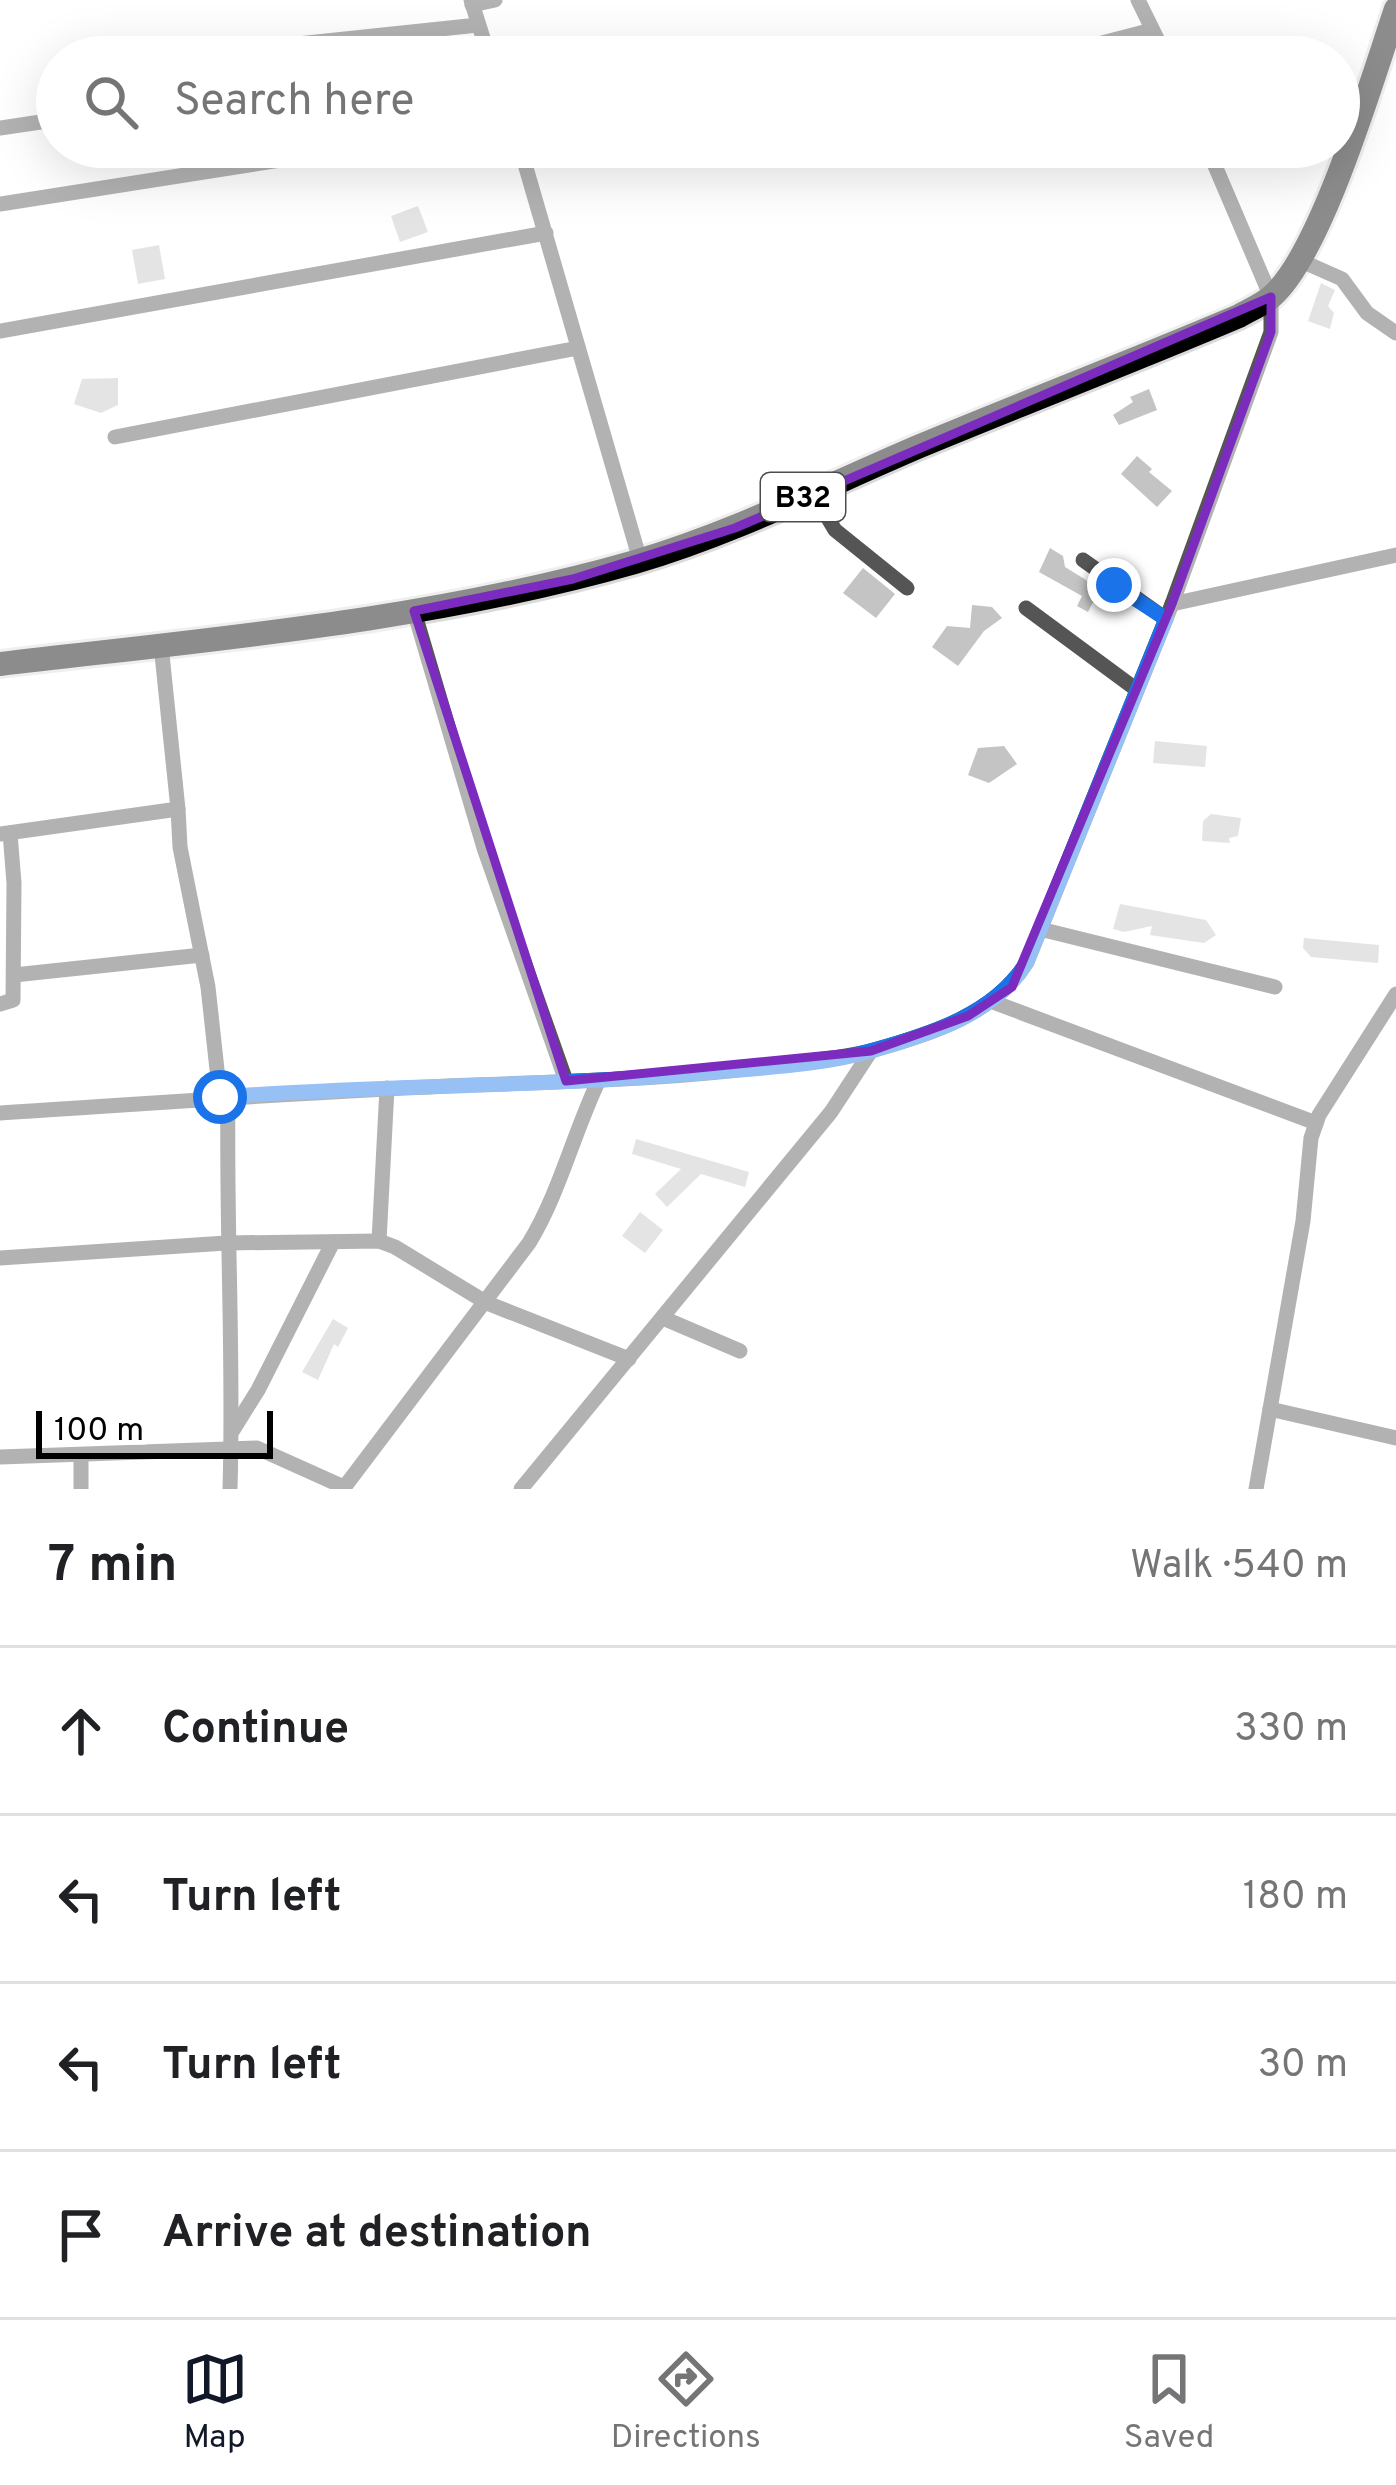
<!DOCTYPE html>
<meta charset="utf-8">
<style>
body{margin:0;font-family:Overpass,sans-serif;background:#f2f2f2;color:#202124}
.scale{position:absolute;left:36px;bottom:30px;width:237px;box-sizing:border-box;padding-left:12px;border:6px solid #000;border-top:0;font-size:33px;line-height:42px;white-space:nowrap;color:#000;-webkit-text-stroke:9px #fff;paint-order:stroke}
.stop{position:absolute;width:36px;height:36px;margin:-27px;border:9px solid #1a73e8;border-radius:50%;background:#fff}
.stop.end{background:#1a73e8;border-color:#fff;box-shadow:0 3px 12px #0008}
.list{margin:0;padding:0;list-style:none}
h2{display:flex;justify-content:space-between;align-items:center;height:156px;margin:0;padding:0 48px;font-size:51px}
h2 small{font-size:39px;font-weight:400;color:#757577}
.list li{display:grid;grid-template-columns:78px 1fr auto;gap:36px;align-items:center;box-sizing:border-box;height:168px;padding:0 48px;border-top:3px solid #e0e0e0}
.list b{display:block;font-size:45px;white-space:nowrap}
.list em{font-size:39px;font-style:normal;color:#757577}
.icon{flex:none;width:66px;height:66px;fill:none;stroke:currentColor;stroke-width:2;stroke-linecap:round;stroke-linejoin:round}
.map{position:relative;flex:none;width:1396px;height:1489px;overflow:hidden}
.search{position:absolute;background:#fff;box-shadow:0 12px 48px #0002;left:36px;right:36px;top:36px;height:132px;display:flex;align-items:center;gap:30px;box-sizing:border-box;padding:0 42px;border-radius:66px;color:#757577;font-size:45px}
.sheet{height:828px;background:#fff}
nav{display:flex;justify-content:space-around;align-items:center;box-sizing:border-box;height:168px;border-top:3px solid #e0e0e0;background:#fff;font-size:33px;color:#757577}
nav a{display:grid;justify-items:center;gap:6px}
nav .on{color:#111827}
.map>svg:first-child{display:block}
</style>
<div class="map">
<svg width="1396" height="1489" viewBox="0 0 1396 1489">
<rect width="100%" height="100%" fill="#fff"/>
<g fill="#c4c4c4">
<polygon points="418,206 428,232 400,242 391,216"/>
<polygon points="159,245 165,279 138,284 132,250"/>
<polygon points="1321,283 1335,290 1328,306 1334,313 1330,329 1308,321"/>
<polygon points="118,378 118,405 101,413 74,404 82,379"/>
<polygon points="1149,389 1157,410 1119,425 1113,415 1133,402 1130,397"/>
<polygon points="1137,456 1152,469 1149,472 1172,491 1157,507 1121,474"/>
<polygon points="1050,548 1063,556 1065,567 1086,580 1107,611 1093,602 1088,612 1077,606 1082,596 1039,572"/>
<polygon points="863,568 895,594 876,618 843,593"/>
<polygon points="972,605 992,607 1002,618 984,631 958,666 932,647 947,626 970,628"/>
<polygon points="1155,741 1207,746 1205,767 1153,763"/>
<polygon points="1004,746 1017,764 989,783 968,775 978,748"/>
<polygon points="1211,814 1241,818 1238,836 1229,838 1230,843 1202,841 1203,821"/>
<polygon points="1120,904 1206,920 1216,935 1204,943 1150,935 1152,926 1124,932 1113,929"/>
<polygon points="1304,938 1379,945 1378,963 1311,957 1303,948"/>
<polygon points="636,1139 749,1172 745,1187 701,1174 667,1207 655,1194 681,1169 632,1154"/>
<polygon points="640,1212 663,1230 645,1253 622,1236"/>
<polygon points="333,1319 348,1328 338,1347 334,1344 318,1380 302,1372"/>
</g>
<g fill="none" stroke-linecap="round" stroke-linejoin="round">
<defs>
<path id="highway" d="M0,664C212,639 429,621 635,562C734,533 826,486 920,446C1026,402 1133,361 1239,316C1249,310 1262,305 1271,297C1321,255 1373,76 1396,9"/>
</defs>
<use href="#highway" stroke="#dbdbdb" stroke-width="30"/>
<g stroke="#555" stroke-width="15">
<polyline points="471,0 489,57"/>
<polyline points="1138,0 1166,57"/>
<polyline points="472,5 495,0"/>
<polyline points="183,56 478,25"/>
<polyline points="1048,57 1152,30"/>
<polyline points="0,128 54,120"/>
<polyline points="520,147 640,560"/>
<polyline points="0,204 364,147"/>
<polyline points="1299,260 1342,279 1367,313 1396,333"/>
<polyline points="0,331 546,233"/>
<polyline points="115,437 578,348"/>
<polyline points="813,493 835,530 907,588"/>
<polyline points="1083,560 1166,619"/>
<polyline points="1172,604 1396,555"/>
<polyline points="1026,608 1137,690"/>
<polyline points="414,611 484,848 566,1081"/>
<polyline points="178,809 180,847 208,987 220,1097"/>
<polyline points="0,834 178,809 161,645"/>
<polyline points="1040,929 1275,987"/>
<polyline points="14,975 202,955"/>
<polyline points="993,1002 1316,1123"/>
<polyline points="0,1004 13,1000 14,883 10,833"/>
<path d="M228,1097C226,1228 234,1358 230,1489"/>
<path d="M0,1113C158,1103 316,1091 474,1085C581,1081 687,1079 792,1063C819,1059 848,1058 874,1050C931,1034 995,1014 1027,962L1172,604L1271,332V297L1207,147"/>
<polyline points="379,1241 387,1088"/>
<polyline points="0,1258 226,1243 379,1241 395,1247 487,1303 629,1359"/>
<polyline points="663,1318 740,1351"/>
<polyline points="1270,1409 1396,1438"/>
<polyline points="233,1430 258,1390 333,1242"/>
<polyline points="0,1457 257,1448 344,1487"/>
<polyline points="81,1489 81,1455"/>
<path d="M343,1489L529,1243C559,1194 573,1135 598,1082"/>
<polyline points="521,1489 831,1112 871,1051"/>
<polyline points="1256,1489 1303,1221 1311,1138 1319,1115 1396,994"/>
</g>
<use href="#highway" stroke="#000" stroke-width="24"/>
</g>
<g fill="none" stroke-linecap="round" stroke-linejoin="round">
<path stroke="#1a73e8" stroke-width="15" d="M220,1097C381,1085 542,1087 702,1073C758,1068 821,1066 874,1050C931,1034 995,1014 1027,962L1166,619L1114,585"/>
</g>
<path d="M0 0H1396V1489H0ZM1271,297V332L1172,604L1012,987L968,1016L871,1051L566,1081L414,611L573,579L735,528Z" fill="#fff" fill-opacity=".55" fill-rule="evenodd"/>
<path fill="none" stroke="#7b2cbf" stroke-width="9" stroke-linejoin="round" d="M1271,297V332L1172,604L1012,987L968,1016L871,1051L566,1081L414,611L573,579L735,528Z"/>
<g text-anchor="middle" stroke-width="9" stroke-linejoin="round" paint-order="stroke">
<rect fill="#fff" stroke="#4c4c4c" stroke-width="3" x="761" y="473" width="84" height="48" rx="9"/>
<g font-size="30" font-weight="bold" fill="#000">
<text x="803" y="507">B32</text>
</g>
</g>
</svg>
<div class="scale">100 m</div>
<div class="stop" style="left:220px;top:1097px"></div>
<div class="stop end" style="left:1114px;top:585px"></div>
<div class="search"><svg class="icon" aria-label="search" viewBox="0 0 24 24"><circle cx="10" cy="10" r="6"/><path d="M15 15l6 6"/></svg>Search here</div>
</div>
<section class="sheet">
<h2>7 min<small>Walk · 540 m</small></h2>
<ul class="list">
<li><svg class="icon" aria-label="ahead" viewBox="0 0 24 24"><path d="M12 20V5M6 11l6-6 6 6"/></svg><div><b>Continue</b></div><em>330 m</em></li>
<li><svg class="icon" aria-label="left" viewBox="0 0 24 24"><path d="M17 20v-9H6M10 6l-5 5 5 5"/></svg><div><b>Turn left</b></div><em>180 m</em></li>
<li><svg class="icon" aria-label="left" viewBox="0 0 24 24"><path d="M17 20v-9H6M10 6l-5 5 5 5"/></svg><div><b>Turn left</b></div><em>30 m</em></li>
<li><svg class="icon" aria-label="arrive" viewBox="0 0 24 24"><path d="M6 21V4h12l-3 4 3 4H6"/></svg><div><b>Arrive at destination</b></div></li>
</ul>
</section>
<nav>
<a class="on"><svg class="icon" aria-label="map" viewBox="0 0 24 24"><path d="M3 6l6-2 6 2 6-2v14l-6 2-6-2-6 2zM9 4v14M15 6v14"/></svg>Map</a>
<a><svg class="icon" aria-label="directions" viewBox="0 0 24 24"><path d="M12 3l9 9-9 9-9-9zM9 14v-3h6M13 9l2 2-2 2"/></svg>Directions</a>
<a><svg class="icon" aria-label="saved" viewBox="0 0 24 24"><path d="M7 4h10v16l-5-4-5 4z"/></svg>Saved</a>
</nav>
